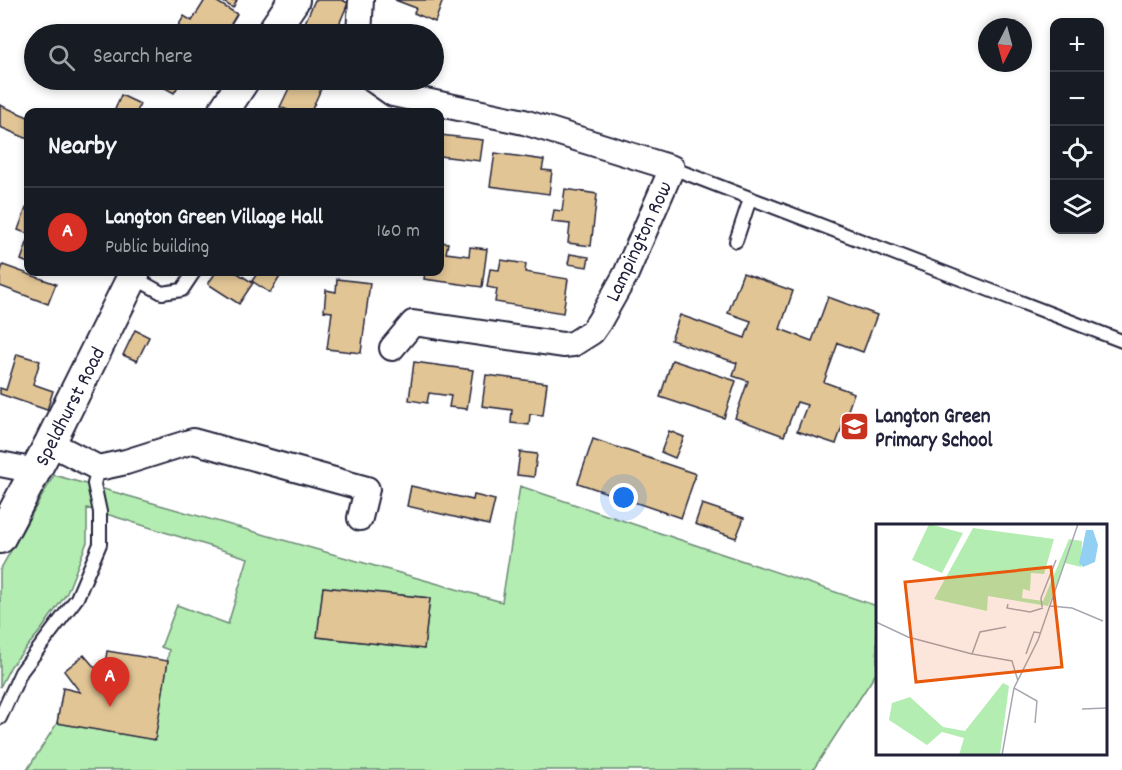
<!DOCTYPE html>
<meta charset="utf-8">
<style>
body{margin:0;font-family:Dekko,sans-serif;background:#20242c;color:#f1f3f6}
.controls{position:absolute;right:18px;top:18px;display:grid;overflow:hidden;border-radius:12px;box-shadow:0 3px 9px #0003}
.controls button{width:54px;height:54px;display:grid;place-items:center;padding:0;border:0;border-bottom:2px solid #363941;background:#171b24;color:#f1f3f6;font:30px sans-serif}
.compass{position:absolute;left:978px;top:18px;width:54px;height:54px;border-radius:50%;background:#171b24;box-shadow:0 3px 9px #0003;rotate:186deg}
.you{position:absolute;left:624px;top:498px;width:21px;height:21px;margin:-15px;border:4px solid #fff;border-radius:50%;background:#1a73e8;box-shadow:0 0 0 9px #1a73e833}
.badge{display:grid;place-items:center;width:39px;height:39px;border-radius:50%;background:#d93025;color:#fff;font-size:20px;font-weight:700}
.pin{position:absolute;translate:-50% -50px;filter:drop-shadow(0 2px 3px #0008)}
.pin::after{content:'';position:absolute;top:32px;width:21px;height:18px;background:inherit;clip-path:polygon(0 0,100% 0,50% 100%)}
.list{margin:0;padding:0;list-style:none}
h2{display:flex;justify-content:space-between;align-items:center;height:78px;margin:0;padding:0 24px;font-size:26px}
h2 small{font-size:20px;font-weight:400;color:#9ea1a6}
.list li{display:grid;grid-template-columns:39px 1fr auto;gap:18px;align-items:center;box-sizing:border-box;height:90px;padding:0 24px;border-top:2px solid #363941}
.list b{display:block;font-size:22px;white-space:nowrap}
.list p{margin:0;font-size:20px;white-space:nowrap;color:#9ea1a6}
.list em{font-size:20px;font-style:normal;color:#9ea1a6}
.icon{flex:none;width:33px;height:33px;fill:none;stroke:currentColor;stroke-width:2;stroke-linecap:round;stroke-linejoin:round}
.map{position:relative;flex:none;width:1122px;height:770px;overflow:hidden}
.search{position:absolute;background:#171b24;box-shadow:0 3px 9px #0003;left:24px;top:24px;width:420px;height:66px;display:flex;align-items:center;gap:15px;box-sizing:border-box;padding:0 21px;border-radius:33px;color:#9ea1a6;font-size:22px}
.panel{position:absolute;background:#171b24;box-shadow:0 3px 9px #0003;left:24px;top:108px;width:420px;height:168px;border-radius:12px}
.map>svg:first-child{display:block}
</style>
<div class="map">
<svg width="1122" height="770" viewBox="0 0 1122 770">
<rect width="100%" height="100%" fill="#fff"/>
<filter id="ink" filterUnits="userSpaceOnUse"><feTurbulence type="fractalNoise" baseFrequency=".0167" numOctaves="2"/><feDisplacementMap in="SourceGraphic" scale="12" xChannelSelector="R" yChannelSelector="G"/><feConvolveMatrix kernelMatrix="1 2 1 2 8 2 1 2 1" color-interpolation-filters="sRGB"/></filter>
<g filter="url(#ink)">
<path fill="#b4edb1" stroke="#6b8876" stroke-width="1.5" fill-rule="evenodd" d="M54,475L502,602L520,486L877,606V672L813,770H27L57,723L155,740L169,650L161,647L177,605L228,624L248,558L87,508V542L67,593L41,630L11,666L0,687V570ZM323,587L430,598L424,649L318,637Z"/>
<g fill="#e1c595" stroke="#22223b" stroke-width="1.5">
<polygon points="205,0 214,0 237,14 225,34 177,34 174,33 184,16 192,21"/>
<polygon points="220,0 237,0 233,8"/>
<polygon points="315,0 342,0 348,3 335,34 300,34"/>
<polygon points="395,0 443,0 435,22 414,13 416,8"/>
<polygon points="151,80 182,80 174,93"/>
<polygon points="293,80 300,80 321,89 312,109 321,112 292,112 280,107"/>
<polygon points="121,95 140,104 137,112 114,112"/>
<polygon points="0,105 28,117 28,139 0,127"/>
<polygon points="440,135 483,140 480,161 440,156"/>
<polygon points="495,153 544,160 542,170 552,171 549,194 490,186"/>
<polygon points="565,189 597,194 591,246 568,243 570,224 552,222 554,210 562,211"/>
<polygon points="26,208 28,209 28,234 18,230"/>
<polygon points="28,240 28,263 21,260"/>
<polygon points="440,242 448,243 446,253 469,256 470,247 487,249 482,287 424,279 425,272 440,272"/>
<polygon points="570,254 589,257 587,267 568,264"/>
<polygon points="501,260 526,264 525,272 568,279 563,313 495,302 497,289 487,287 490,269 499,270"/>
<polygon points="3,265 56,284 48,304 0,286 0,274"/>
<polygon points="216,272 236,272 253,283 239,304 208,284"/>
<polygon points="258,272 274,272 281,275 270,293 252,281"/>
<polygon points="743,273 793,291 780,329 812,341 828,297 877,315 863,352 838,343 824,382 854,393 836,444 797,431 807,405 797,402 784,436 735,418 748,381 733,376 737,363 671,340 680,315 745,338 751,321 728,313"/>
<polygon points="337,279 370,283 361,353 327,349 332,312 324,311 326,290 336,292"/>
<polygon points="135,330 149,337 137,361 123,355"/>
<polygon points="17,354 40,361 33,384 53,391 47,410 0,394 0,388 6,390"/>
<polygon points="672,360 736,381 724,418 660,397"/>
<polygon points="414,362 473,370 467,409 449,407 451,396 429,393 427,403 409,400"/>
<polygon points="486,375 547,383 543,415 530,414 529,425 511,423 512,410 482,406"/>
<polygon points="669,431 684,437 675,458 661,452"/>
<polygon points="593,439 696,474 681,518 578,483"/>
<polygon points="520,452 537,454 534,477 517,475"/>
<polygon points="411,486 473,500 474,495 495,500 489,525 407,506"/>
<polygon points="702,504 744,518 736,538 695,524"/>
<polygon points="323,587 430,598 424,649 317,637"/>
<polygon points="107,651 168,661 155,740 57,723 63,688 80,692 64,671 84,655 103,677"/>
</g>
<g fill="none" stroke-linecap="round" stroke-linejoin="round">
<defs>
<g id="service">
<polyline points="672,168 1122,341"/>
<polyline points="736,241 750,199"/>
<polyline points="133,277 162,293 182,290 194,272"/>
<polyline points="0,718 21,672 77,598 100,544 100,512 94,484 98,468"/>
</g>
<g id="minor">
<polyline points="359,34 361,0"/>
<polyline points="373,80 393,94 524,122 672,168 626,274 599,322 592,332 573,344 563,345 413,323 392,348"/>
<polyline points="50,443 98,468 126,462 193,441 367,489 360,518"/>
<polyline points="0,464 36,471"/>
</g>
<g id="tertiary">
<polyline points="271,34 294,0"/>
<polyline points="223,112 244,80"/>
<polyline points="0,538 50,443 135,272"/>
</g>
</defs>
<use href="#service" stroke="#22223b" stroke-width="16"/>
<use href="#minor" stroke="#22223b" stroke-width="28"/>
<use href="#tertiary" stroke="#22223b" stroke-width="34"/>
<use href="#service" stroke="#fff" stroke-width="12"/>
<use href="#minor" stroke="#fff" stroke-width="24"/>
<use href="#tertiary" stroke="#fff" stroke-width="30"/>
</g>
</g>
<defs>
<symbol id="school-square" viewBox="-11 -11 22 22"><rect x="-9" y="-9" width="18" height="18" rx="4" fill="#c8321e" stroke="#fff"/><path d="M0-5L7-2L0 1L-7-2ZM-4 1L0 2.5L4 1V4Q0 6-4 4Z" fill="#fff"/></symbol>
</defs>
<g fill-rule="evenodd">
<use href="#school-square" x="838" y="410" width="33" height="33"/>
</g>
<g text-anchor="middle" stroke-width="4.5" stroke-linejoin="round" paint-order="stroke">
<g font-size="21" fill="#22223b" stroke="#fff">
<text transform="translate(638 241) rotate(-65)" y="7">Lampington Row</text>
<text transform="translate(69 406) rotate(-63)" y="7">Speldhurst Road</text>
</g>
<g font-size="21" font-weight="bold" fill="#22223b" stroke="#fff" text-anchor="start">
<text x="875" y="422">Langton Green<tspan x="875" dy="24">Primary School</tspan></text>
</g>
</g>
<g transform="translate(876 524)">
<rect width="231" height="231" fill="#fff"/>
<path d="M53,0L87,9L66,49L36,36ZM97,4L178,15L168,50L155,49L154,67L147,65L146,74L167,77L193,15L206,17L205,43L189,39L172,82L112,72L111,87L58,75ZM127,159L133,162L124,231H83L88,214L66,208L51,221L13,196L16,179L34,173L67,203L89,207Z" fill="#b4edb1"/>
<path d="M210,6H217L222,21L219,38L207,43L203,39Z" fill="#92d0f3"/>
<path fill="none" stroke="#a7a7b1" stroke-width="1.5" d="M132,80L131,84L154,88L167,84M174,82L196,84L227,97M166,83L165,74L180,36M0,98L32,113L96,130M130,103L104,108L96,130L136,137L142,157M150,130L158,108L165,109M138,164L161,177L159,199M206,185L231,184M126,231L138,164L162,116L202,0"/>
<path fill="#e8590c" fill-opacity="0.15" stroke="#e8590c" stroke-width="3" d="M175,43L186,143L40,158L29,58Z"/>
<rect width="231" height="231" fill="none" stroke="#22223b" stroke-width="3"/>
</g>
</svg>
<div class="controls">
<button>+</button>
<button>−</button>
<button><svg class="icon" aria-label="locate" viewBox="0 0 24 24"><circle cx="12" cy="12" r="6"/><path d="M12 2v4M12 18v4M2 12h4M18 12h4"/></svg></button>
<button><svg class="icon" aria-label="layers" viewBox="0 0 24 24"><path d="M12 4l9 5-9 5-9-5zM3 14l9 5 9-5"/></svg></button>
</div>
<svg class="compass" viewBox="-18 -18 36 36"><path d="M0-13l5 13h-10z" fill="#e53935"/><path d="M0 13l5-13h-10z" fill="#9ea1a6"/></svg>
<div class="you"></div>
<div class="pin badge" style="left:110px;top:707px">A</div>
<div class="search"><svg class="icon" aria-label="search" viewBox="0 0 24 24"><circle cx="10" cy="10" r="6"/><path d="M15 15l6 6"/></svg>Search here</div>
<section class="panel">
<h2>Nearby<small></small></h2>
<ul class="list">
<li><span class="badge">A</span><div><b>Langton Green Village Hall</b><p>Public building</p></div><em>160 m</em></li>
</ul>
</section>
</div>
